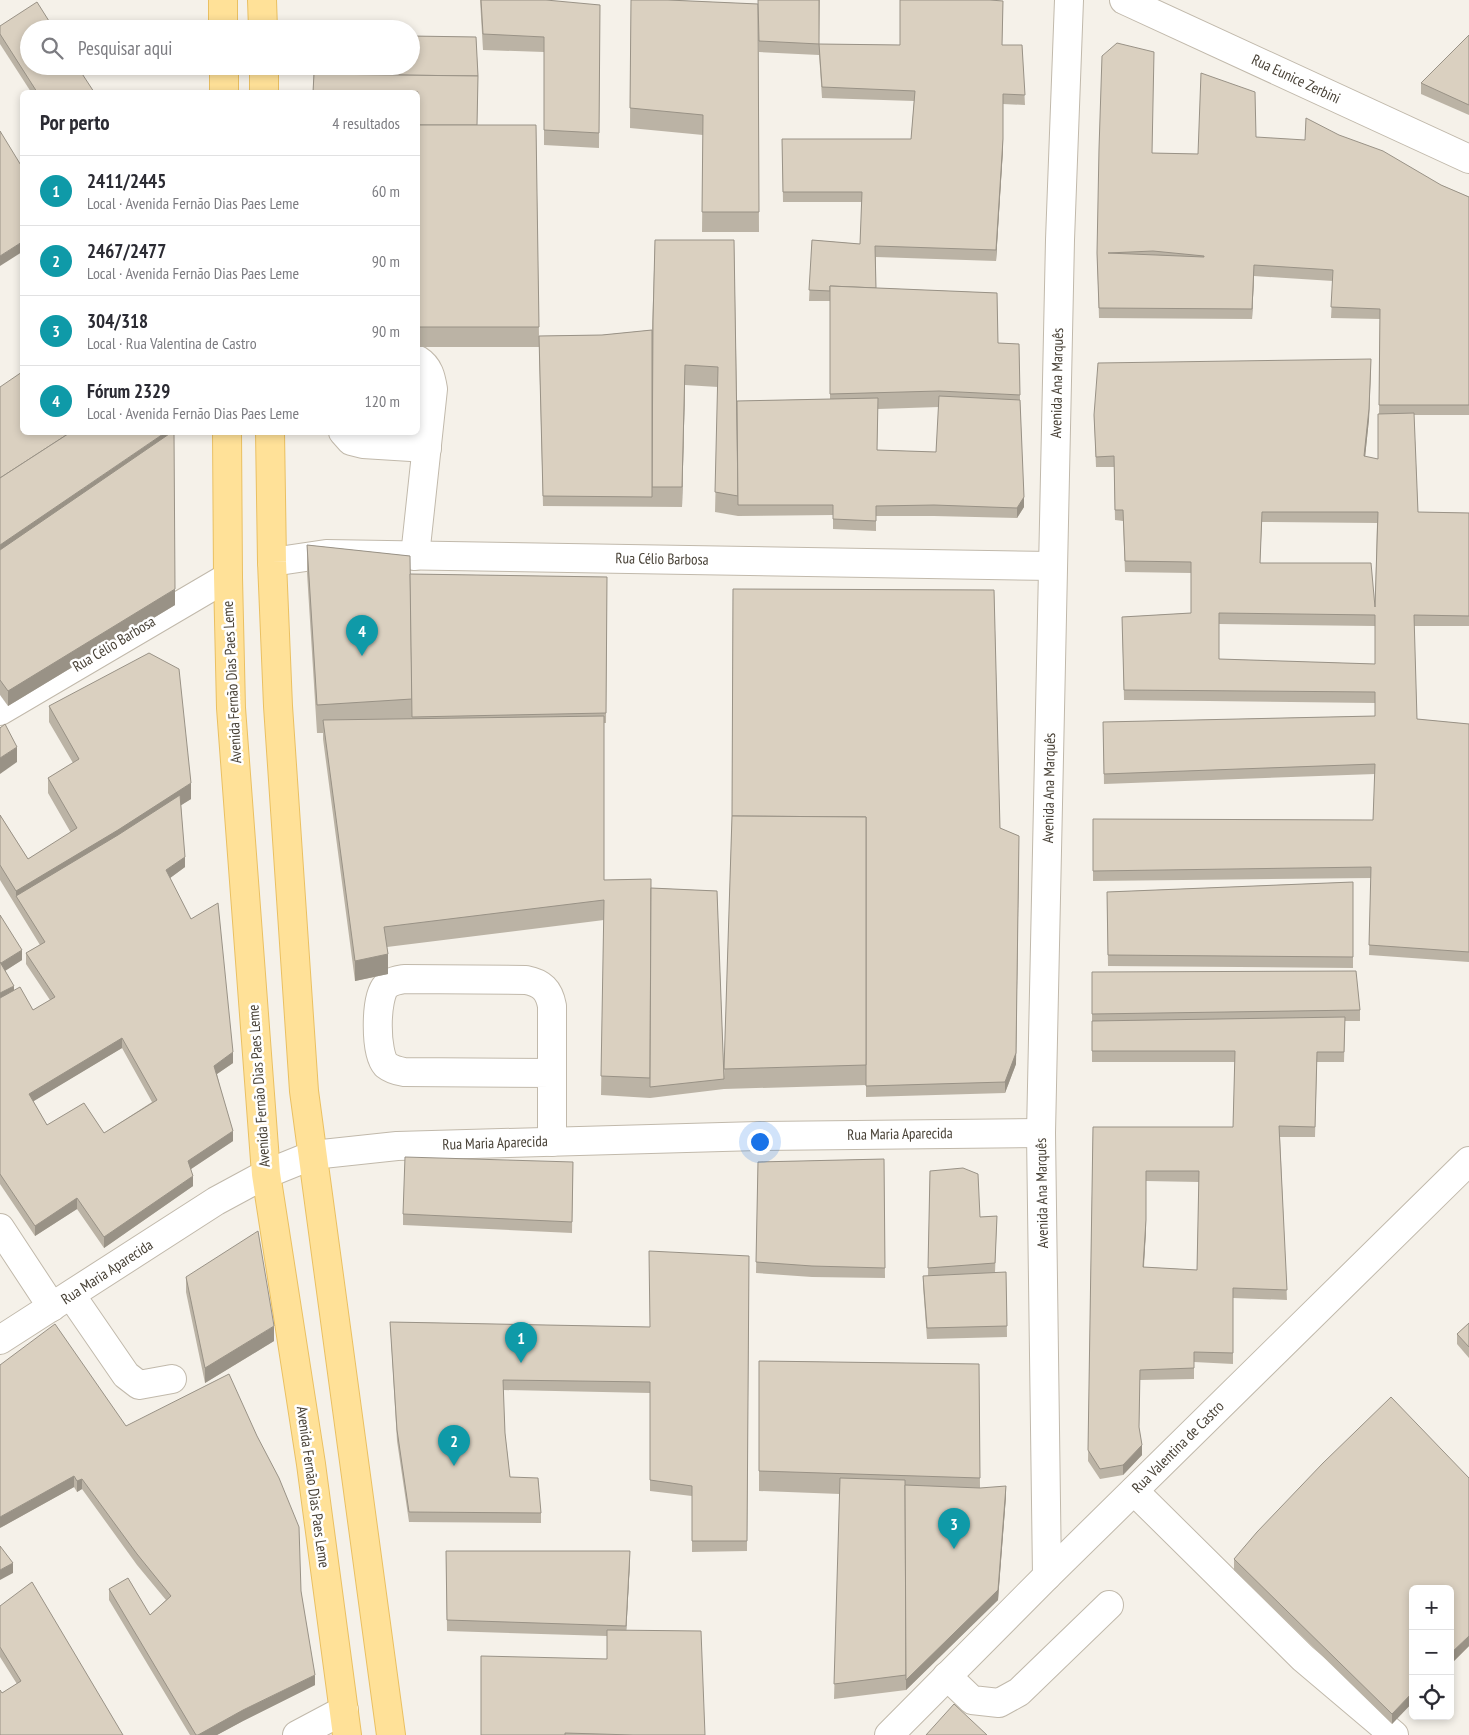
<!DOCTYPE html>
<html lang="pt">
<meta charset="utf-8">
<style>
body{margin:0;font-family:"PT Sans Narrow",sans-serif;background:#f7f7f7;color:#2b2b33}
.controls{position:absolute;right:15px;bottom:15px;display:grid;overflow:hidden;border-radius:8px;box-shadow:0 2px 8px #0003}
.controls button{width:45px;height:45px;display:grid;place-items:center;padding:0;border:0;border-bottom:1px solid #e1e1e2;background:#fff;color:#2b2b33;font:25px sans-serif}
.you{position:absolute;left:759px;top:1141px;width:18px;height:18px;margin:-12px;border:4px solid #fff;border-radius:50%;background:#1a73e8;box-shadow:0 0 0 8px #1a73e833}
.badge{display:grid;place-items:center;width:32px;height:32px;border-radius:50%;background:#1a73e8;color:#fff;font-size:16px;font-weight:700}
.pin{position:absolute;translate:-50% -41px;filter:drop-shadow(0 1px 2px #0008)}
.pin::after{content:'';position:absolute;top:26px;width:18px;height:15px;background:inherit;clip-path:polygon(0 0,100% 0,50% 100%)}
.list{margin:0;padding:0;list-style:none}
h2{display:flex;justify-content:space-between;align-items:center;height:65px;margin:0;padding:0 20px;font-size:21px}
h2 small{font-size:16px;font-weight:400;color:#7c7c81}
.list li{display:grid;grid-template-columns:32px 1fr auto;gap:15px;align-items:center;box-sizing:border-box;height:70px;padding:0 20px;border-top:1px solid #e1e1e2}
.list b{display:block;font-size:19px;white-space:nowrap}
.list p{margin:0;font-size:16px;white-space:nowrap;color:#7c7c81}
.list em{font-size:16px;font-style:normal;color:#7c7c81}
.icon{flex:none;width:28px;height:28px;fill:none;stroke:currentColor;stroke-width:2;stroke-linecap:round;stroke-linejoin:round}
.map{position:relative;flex:none;width:1469px;height:1735px;overflow:hidden}
.search{position:absolute;background:#fff;box-shadow:0 2px 8px #0003;left:20px;top:20px;width:400px;height:55px;display:flex;align-items:center;gap:12px;box-sizing:border-box;padding:0 18px;border-radius:28px;color:#7c7c81;font-size:19px}
.panel{position:absolute;background:#fff;box-shadow:0 2px 8px #0003;left:20px;top:90px;width:400px;height:345px;border-radius:8px}
.map>svg:first-child{display:block}
</style>
<div class="map">
<svg width="1469" height="1735" viewBox="0 0 1469 1735">
<rect width="100%" height="100%" fill="#f5f1e9"/>
<g fill="none" stroke-linecap="round" stroke-linejoin="round">
<defs>
<g id="minor">
<polyline points="1124,0 1469,159"/>
<polyline points="343,432 351,441 363,444 427,448"/>
<path d="M415,556L433,389C431,377 429,367 418,360"/>
<polyline points="272,562 326,554 1053,566"/>
<polyline points="0,711 228,577"/>
<path d="M552,1142V1006C549,990 542,983 526,980L404,979C398,980 391,981 386,986C375,998 375,1053 386,1065C391,1069 398,1071 404,1072L552,1073"/>
<polyline points="0,1228 52,1307"/>
<polyline points="71,1295 126,1375 139,1385 172,1379"/>
<polyline points="0,1340 216,1201 266,1174 313,1155 397,1146 758,1136 1041,1133"/>
<polyline points="1134,1491 1303,1658 1394,1735"/>
<polyline points="1047,1576 1041,1133 1060,240 1069,0"/>
<polyline points="947,1676 972,1700 999,1703 1019,1692 1109,1605"/>
<polyline points="297,1735 344,1710"/>
<polyline points="889,1735 1047,1576 1469,1161"/>
</g>
<g id="major">
<polyline points="223,0 223,29"/>
<polyline points="262,0 263,29"/>
<polyline points="224,66 224,92"/>
<polyline points="264,66 264,92"/>
<polyline points="227,432 228,577 231,708 266,1174 311,1464 347,1735"/>
<polyline points="270,432 272,562 278,706 304,1091 391,1735"/>
</g>
</defs>
<use href="#minor" stroke="#c1b9ab" stroke-width="30"/>
<use href="#major" stroke="#eac062" stroke-width="30"/>
<use href="#minor" stroke="#fff" stroke-width="28"/>
<use href="#major" stroke="#ffe198" stroke-width="28"/>
</g>
<g fill="#bbb3a5" fill-rule="evenodd">
<polygon points="480,0 600,5 599,148 544,145 544,52 483,50"/>
<path d="M631,0H668L758,4V0H820L819,44L900,45V0H990L1003,1L1002,45H1022L1025,105L1003,104V149L996,261L876,257V288L997,293L998,343L1019,344L1020,400L1024,507L1017,518L934,516H876V531L833,529V515L738,516L715,512L718,387L685,385L682,507L543,506L539,347H418V92H313L314,66H411V36L476,37L478,76L477,125H536L539,336L602,335L652,330L655,240H734L737,401L830,399V301H809L812,240L860,244L862,202H783L782,139H911L914,101L822,98L819,54V55L759,52L758,20L759,232H702L703,135L630,128ZM939,407L936,452L877,450L878,409Z"/>
<polygon points="0,26 94,92 31,92 0,44"/>
<polygon points="1469,35 1469,115 1421,94 1421,83"/>
<path d="M1256,137L1441,185L1469,197V415H1414L1418,512L1469,513V626H1414L1417,719L1469,724V962L1369,955L1371,878L1093,881V819L1373,820L1375,774L1104,784L1103,722L1375,716V703L1124,700L1122,617L1191,613V573L1125,572L1123,521L1115,520L1114,467H1096L1094,415L1371,370L1369,419L1365,457L1378,459L1379,414L1380,319L1331,318L1333,281L1254,276L1252,319L1099,318L1097,253L1152,153L1198,154ZM1262,522L1377,523L1375,607L1260,563ZM1219,624L1375,626V664L1219,659Z"/>
<polygon points="0,387 175,605 8,706 0,695"/>
<polygon points="307,545 410,556 410,574 607,577 606,723 604,723 604,880 651,879 651,888 717,891 724,1079 732,816 733,589 994,590 1000,828 1019,836 1016,1064 1005,1093 866,1097 866,837 866,1085 724,1089 650,1098 601,1095 604,920 387,947 388,954 388,974 355,981 323,739 323,733 317,733 307,573"/>
<path d="M49,706L191,799L181,805L185,867L170,878L233,1063L217,1074L233,1141L191,1169L193,1186L104,1248L77,1209L35,1236L0,1184V915L22,960L5,971L14,990L33,1010L50,1000L26,964V953L40,945L0,880V815L28,859L71,833L48,793V778L73,763L49,722ZM122,1048L152,1102L104,1133L47,1125L33,1101Z"/>
<polygon points="1353,882 1353,968 1108,966 1107,892"/>
<path d="M1092,972L1360,1010V1021H1345L1344,1062H1317L1315,1137H1280L1287,1300L1233,1298V1364L1194,1362V1379L1140,1380L1139,1428L1142,1455L1123,1475L1100,1479L1088,1461L1093,1127H1233L1235,1062H1092ZM1146,1181L1199,1182L1197,1270L1144,1267L1146,1230Z"/>
<polygon points="884,1159 885,1278 812,1277 756,1273 758,1162"/>
<polygon points="573,1162 572,1233 403,1225 403,1214"/>
<polygon points="930,1171 980,1217 997,1216 995,1273 1006,1272 1007,1337 927,1339 923,1286 923,1276 928,1276"/>
<polygon points="749,1256 747,1551 692,1552 692,1496 650,1491 650,1393 503,1390 505,1433 510,1477 541,1513 541,1523 409,1522 397,1441 390,1322 650,1327"/>
<polygon points="186,1277 274,1341 205,1383 186,1292"/>
<polygon points="1469,1323 1469,1358 1457,1344 1457,1334"/>
<polygon points="759,1361 979,1364 980,1488 1006,1496 998,1600 906,1690 834,1699 840,1494 759,1491"/>
<polygon points="126,1426 301,1591 315,1685 243,1721 217,1735 190,1735 109,1600 109,1589 150,1615 166,1600 137,1565 82,1489 77,1492 74,1487 0,1528"/>
<polygon points="1469,1478 1469,1646 1450,1665 1413,1589 1413,1702 1392,1724 1234,1570 1234,1559"/>
<polygon points="446,1551 630,1561 626,1630 705,1735 481,1735 607,1659 607,1636 447,1631"/>
<polygon points="0,1606 123,1735 2,1693 17,1684 0,1657"/>
</g>
<g fill="#999286">
<polygon points="1003,94 1003,149 996,261 996,250"/>
<polygon points="22,242 22,252 0,266 0,256"/>
<polygon points="1254,265 1254,276 1252,319 1252,309"/>
<polygon points="1371,359 1369,419 1364,467 1364,456"/>
<polygon points="685,365 685,385 682,507 682,487"/>
<polygon points="166,432 174,432 0,565 0,545"/>
<polygon points="1024,497 1024,507 1017,518 1017,508"/>
<polygon points="175,589 175,605 8,706 8,691"/>
<polygon points="17,747 17,762 0,774 0,758"/>
<polygon points="191,783 191,799 118,845 16,896 16,891"/>
<polygon points="1019,847 1016,1064 1005,1093 1005,1082"/>
<polygon points="185,857 185,867 166,881 166,870"/>
<polygon points="22,950 22,960 0,974 0,964"/>
<polygon points="388,954 388,974 355,981 355,961"/>
<polygon points="14,986 14,1001 0,1008 0,993"/>
<polygon points="122,1038 122,1048 29,1104 29,1094"/>
<polygon points="233,1052 233,1063 214,1076 214,1066"/>
<polygon points="233,1131 233,1141 188,1171 188,1161"/>
<polygon points="1146,1171 1146,1230 1143,1277"/>
<polygon points="193,1176 193,1186 104,1248 104,1237"/>
<polygon points="77,1198 77,1209 35,1236 35,1226"/>
<polygon points="274,1326 274,1341 205,1383 205,1368"/>
<polygon points="1142,1445 1142,1455 1123,1475 1123,1465"/>
<polygon points="74,1476 74,1487 0,1528 0,1517"/>
<polygon points="82,1479 82,1489 77,1492 77,1481"/>
<polygon points="1006,1486 1006,1496 998,1600 906,1690 906,1680"/>
<polygon points="630,1551 630,1561 626,1636 626,1626"/>
<polygon points="13,1563 13,1573 0,1580 0,1570"/>
<polygon points="1469,1636 1469,1646 1450,1665 1450,1654"/>
<polygon points="315,1675 315,1685 243,1721 217,1735 198,1735 243,1710"/>
<polygon points="1413,1692 1413,1702 1392,1724 1392,1714"/>
</g>
<g fill="#dad0c0" stroke="#999286" fill-rule="evenodd">
<polygon points="481,0 546,0 600,5 599,133 544,130 544,37 483,34"/>
<polygon points="631,0 668,0 758,4 759,212 702,212 703,115 630,108"/>
<polygon points="758,0 819,0 819,44 759,41"/>
<polygon points="900,0 990,0 1003,1 1002,45 1022,45 1025,95 1003,94 1003,139 996,250 875,246 876,288 830,286 830,291 809,290 812,240 860,244 862,192 783,192 782,139 911,139 915,91 822,87 819,44 900,45"/>
<polygon points="37,2 54,29 29,29 29,66 77,66 94,92 37,92 0,34 0,26"/>
<polygon points="1469,35 1469,105 1421,83"/>
<polygon points="411,36 476,37 478,76 314,74 314,66 411,66"/>
<path d="M1117,43L1154,52L1152,153L1198,154L1201,73L1255,92L1256,137L1305,140L1306,118L1339,135L1383,151L1441,185L1469,197V405H1379L1380,309L1331,307L1333,270L1254,265L1252,309L1099,308L1097,253L1099,149L1102,56ZM1153,251L1204,256V257L1108,253Z"/>
<polygon points="314,74 478,76 477,125 418,125 418,92 313,92"/>
<polygon points="418,125 536,125 539,327 418,327"/>
<polygon points="0,131 22,167 22,242 0,256"/>
<polygon points="655,240 734,240 738,496 715,492 718,367 685,365 682,487 652,487 653,321"/>
<polygon points="830,286 997,293 998,343 1019,344 1020,395 939,391 830,394"/>
<polygon points="652,330 652,497 543,496 539,336 602,335"/>
<path d="M1371,359L1369,409L1364,456L1378,459V414L1414,413L1418,512L1469,513V616L1414,615L1417,719L1469,724V952L1369,945L1371,867L1093,871V819L1373,820L1375,764L1104,774L1103,722L1375,716V692L1124,690L1122,617L1191,613V562L1125,561L1123,510H1115L1114,456L1096,457L1094,415L1098,363ZM1262,512H1378L1375,607L1371,563H1260ZM1219,613L1375,615V664L1219,659Z"/>
<polygon points="22,372 22,432 71,432 0,478 0,387"/>
<polygon points="939,396 1020,400 1024,497 1017,508 934,505 876,506 876,521 833,519 833,505 738,505 737,401 878,398 877,450 936,452"/>
<polygon points="71,432 166,432 0,545 0,478"/>
<polygon points="172,432 174,432 175,589 8,691 0,680 0,550"/>
<polygon points="307,545 410,556 412,699 317,705"/>
<polygon points="410,574 607,577 606,713 412,717"/>
<polygon points="733,589 994,590 1000,828 1019,836 1016,1053 1005,1082 866,1086 866,817 732,816"/>
<polygon points="149,653 179,669 191,783 118,830 16,891 0,865 0,815 28,859 77,828 48,778 79,759 49,706"/>
<polygon points="604,716 604,880 651,879 650,1078 601,1076 604,900 384,927 388,954 355,961 323,720"/>
<polygon points="5,724 17,747 0,758 0,728"/>
<path d="M180,795L185,857L166,870L191,919L218,903L233,1052L214,1066L233,1131L188,1161L193,1176L104,1237L77,1198L35,1226L0,1174V998L20,987L33,1010L55,997L26,953L45,942L16,896L118,835ZM122,1038L157,1100L104,1133L84,1103L47,1125L29,1094Z"/>
<polygon points="732,816 866,817 866,1065 724,1069"/>
<polygon points="1353,882 1353,957 1108,955 1107,892"/>
<polygon points="651,888 717,891 724,1079 650,1087"/>
<polygon points="0,915 22,950 1,963 0,962"/>
<polygon points="0,962 14,986 0,993"/>
<polygon points="1356,971 1360,1010 1092,1014 1092,972"/>
<path d="M1345,1017L1344,1052H1317L1315,1127L1279,1126L1287,1290L1233,1288V1353L1194,1352V1368L1140,1370L1139,1427L1142,1445L1123,1465L1100,1469L1088,1450L1093,1127H1233L1235,1051H1092V1021ZM1146,1171H1199L1197,1270L1143,1267L1146,1220Z"/>
<polygon points="405,1157 573,1162 572,1222 403,1214"/>
<polygon points="884,1159 885,1268 812,1266 756,1262 758,1162"/>
<polygon points="963,1168 978,1174 980,1217 997,1216 995,1263 928,1268 930,1171"/>
<polygon points="258,1231 274,1326 205,1368 186,1277"/>
<polygon points="649,1251 749,1256 747,1541 692,1541 692,1486 650,1480 650,1382 503,1380 505,1433 510,1477 538,1478 541,1513 409,1512 397,1430 390,1322 650,1327"/>
<polygon points="1006,1272 1007,1326 927,1328 923,1276"/>
<polygon points="1469,1323 1469,1347 1457,1334"/>
<polygon points="55,1324 126,1426 229,1374 257,1436 279,1478 299,1527 301,1591 315,1675 243,1710 198,1735 196,1735 109,1589 128,1578 150,1615 171,1596 137,1554 82,1479 77,1481 74,1476 0,1517 0,1365"/>
<polygon points="759,1361 979,1364 980,1478 759,1471"/>
<polygon points="1391,1397 1469,1478 1469,1636 1450,1654 1450,1589 1413,1589 1413,1692 1392,1714 1234,1559 1257,1532 1323,1463"/>
<polygon points="840,1478 905,1480 906,1675 834,1684"/>
<polygon points="905,1485 980,1488 1006,1486 998,1590 906,1680"/>
<polygon points="0,1546 13,1563 0,1570"/>
<polygon points="446,1551 630,1551 626,1626 447,1620"/>
<polygon points="32,1582 123,1735 0,1735 0,1690 2,1693 21,1681 0,1647 0,1606"/>
<polygon points="607,1630 701,1631 705,1735 633,1735 565,1733 565,1735 481,1735 481,1656 607,1659"/>
<polygon points="954,1704 987,1735 926,1735"/>
</g>
<g text-anchor="middle" stroke-width="5" stroke-linejoin="round" paint-order="stroke">
<g font-size="15" fill="#494237" stroke="#fff">
<text transform="translate(1296 79) rotate(25)" y="5">Rua Eunice Zerbini</text>
<text transform="translate(1057 383) rotate(-89)" y="5">Avenida Ana Marquês</text>
<text transform="translate(662 559) rotate(1)" y="5">Rua Célio Barbosa</text>
<text transform="translate(114 644) rotate(-31)" y="5">Rua Célio Barbosa</text>
<text transform="translate(232 682) rotate(-93)" y="5">Avenida Fernão Dias Paes Leme</text>
<text transform="translate(1049 788) rotate(-89)" y="5">Avenida Ana Marquês</text>
<text transform="translate(259 1086) rotate(-94)" y="5">Avenida Fernão Dias Paes Leme</text>
<text transform="translate(900 1134) rotate(-1)" y="5">Rua Maria Aparecida</text>
<text transform="translate(495 1143) rotate(-2)" y="5">Rua Maria Aparecida</text>
<text transform="translate(1042 1193) rotate(-91)" y="5">Avenida Ana Marquês</text>
<text transform="translate(107 1272) rotate(-33)" y="5">Rua Maria Aparecida</text>
<text transform="translate(1178 1447) rotate(-45)" y="5">Rua Valentina de Castro</text>
<text transform="translate(313 1487) rotate(82)" y="5">Avenida Fernão Dias Paes Leme</text>
</g>
</g>
</svg>
<div class="controls">
<button>+</button>
<button>−</button>
<button><svg class="icon" aria-label="locate" viewBox="0 0 24 24"><circle cx="12" cy="12" r="6"/><path d="M12 2v4M12 18v4M2 12h4M18 12h4"/></svg></button>
</div>
<div class="you"></div>
<div class="pin badge" style="left:521px;top:1363px;background:#0f9aa8">1</div>
<div class="pin badge" style="left:454px;top:1466px;background:#0f9aa8">2</div>
<div class="pin badge" style="left:954px;top:1549px;background:#0f9aa8">3</div>
<div class="pin badge" style="left:362px;top:656px;background:#0f9aa8">4</div>
<div class="search"><svg class="icon" aria-label="search" viewBox="0 0 24 24"><circle cx="10" cy="10" r="6"/><path d="M15 15l6 6"/></svg>Pesquisar aqui</div>
<section class="panel">
<h2>Por perto<small>4 resultados</small></h2>
<ul class="list">
<li><span class="badge" style="background:#0f9aa8">1</span><div><b>2411/2445</b><p>Local · Avenida Fernão Dias Paes Leme</p></div><em>60 m</em></li>
<li><span class="badge" style="background:#0f9aa8">2</span><div><b>2467/2477</b><p>Local · Avenida Fernão Dias Paes Leme</p></div><em>90 m</em></li>
<li><span class="badge" style="background:#0f9aa8">3</span><div><b>304/318</b><p>Local · Rua Valentina de Castro</p></div><em>90 m</em></li>
<li><span class="badge" style="background:#0f9aa8">4</span><div><b>Fórum 2329</b><p>Local · Avenida Fernão Dias Paes Leme</p></div><em>120 m</em></li>
</ul>
</section>
</div>
